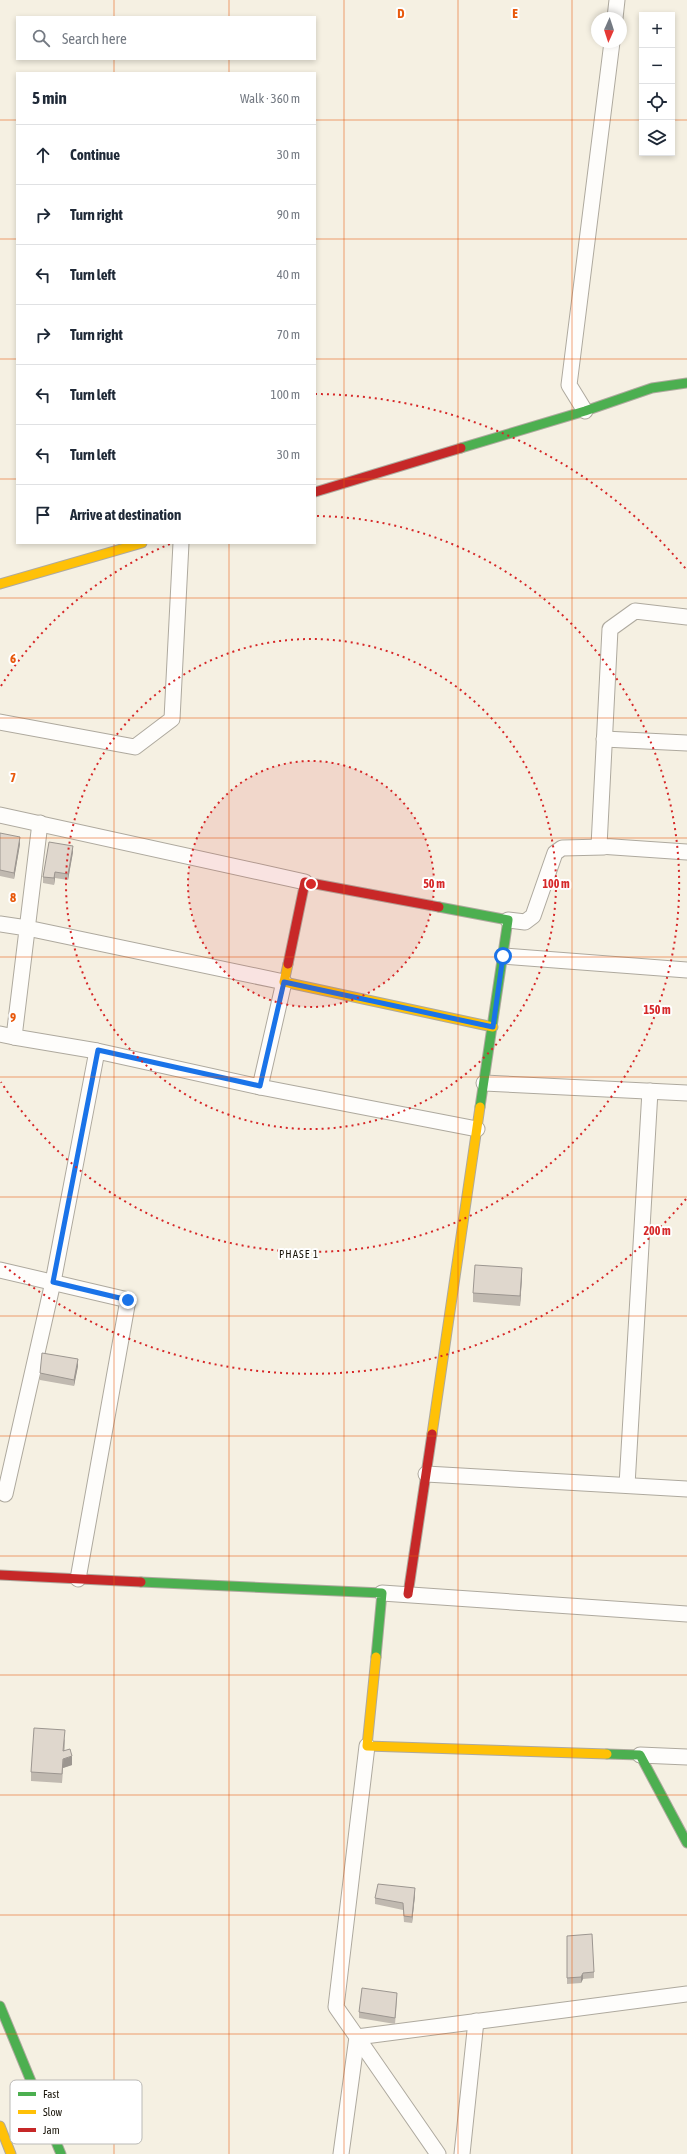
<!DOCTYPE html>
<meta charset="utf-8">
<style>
body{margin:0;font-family:"Asap Condensed",sans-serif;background:#f2f2f3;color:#1f2937}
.controls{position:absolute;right:12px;top:12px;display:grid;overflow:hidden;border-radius:0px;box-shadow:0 2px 6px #0003}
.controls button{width:36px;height:36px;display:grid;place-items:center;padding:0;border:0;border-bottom:1px solid #e0e1e3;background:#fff;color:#1f2937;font:20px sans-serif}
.compass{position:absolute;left:591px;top:12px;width:36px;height:36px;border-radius:50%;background:#fff;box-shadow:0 2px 6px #0003;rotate:183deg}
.stop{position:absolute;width:12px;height:12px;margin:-9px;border:3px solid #1a73e8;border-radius:50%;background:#fff}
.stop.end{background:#1a73e8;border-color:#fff;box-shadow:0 1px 4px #0008}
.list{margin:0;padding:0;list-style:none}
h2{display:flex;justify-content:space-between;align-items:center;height:52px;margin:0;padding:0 16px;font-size:17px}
h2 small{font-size:13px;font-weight:400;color:#747a83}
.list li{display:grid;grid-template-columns:26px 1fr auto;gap:12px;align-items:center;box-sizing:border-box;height:60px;padding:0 16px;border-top:1px solid #e0e1e3}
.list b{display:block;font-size:15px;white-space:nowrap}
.list em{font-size:13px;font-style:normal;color:#747a83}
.icon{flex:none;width:22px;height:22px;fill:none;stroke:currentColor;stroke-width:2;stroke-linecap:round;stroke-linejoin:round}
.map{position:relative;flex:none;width:687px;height:2154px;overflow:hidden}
.search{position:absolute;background:#fff;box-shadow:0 2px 6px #0003;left:16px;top:16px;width:300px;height:44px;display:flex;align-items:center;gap:10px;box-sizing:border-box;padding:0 14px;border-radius:0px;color:#747a83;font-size:15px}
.panel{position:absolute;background:#fff;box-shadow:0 2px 6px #0003;left:16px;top:72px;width:300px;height:472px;border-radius:0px}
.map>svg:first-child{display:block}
</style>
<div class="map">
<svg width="687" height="2154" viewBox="0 0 687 2154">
<rect width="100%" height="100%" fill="#f5f0e2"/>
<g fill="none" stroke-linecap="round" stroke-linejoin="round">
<defs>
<g id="street">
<polyline points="615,18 617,0"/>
<polyline points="585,411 569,385 612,42"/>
<polyline points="687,617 635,611 610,629 599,846 687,852"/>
<polyline points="0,722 135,747 172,719 181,543"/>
<polyline points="604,739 687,743"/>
<polyline points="0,815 305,882"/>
<polyline points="508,920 525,922 533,916 555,853 562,848 604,847"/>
<polyline points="0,924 27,928 284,982 260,1087 97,1051 14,1037 40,823"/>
<polyline points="503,956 687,970"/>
<polyline points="0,1034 14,1037"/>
<polyline points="484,1083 687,1093"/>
<polyline points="260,1087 477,1129"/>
<polyline points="0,1270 128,1300 78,1579"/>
<polyline points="426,1474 687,1489"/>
<polyline points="627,1485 650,1091"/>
<polyline points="5,1494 53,1282 97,1051"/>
<polyline points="382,1593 687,1614"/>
<polyline points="640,1755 687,1757"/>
<polyline points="341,2154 357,2037 336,2007 367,1746"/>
<polyline points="438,2154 357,2037 687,1994"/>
<polyline points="462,2154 476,2021"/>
</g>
<g id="fast">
<polyline points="461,448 585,411 652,388 687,383"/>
<polyline points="439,907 508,920 480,1107"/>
<polyline points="141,1582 382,1593 376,1657"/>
<polyline points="607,1754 640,1755 687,1843"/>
<polyline points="0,2006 61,2154"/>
</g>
<g id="slow">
<polyline points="0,584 142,543"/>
<polyline points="288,964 284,982 493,1027"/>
<polyline points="432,1434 480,1107"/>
<polyline points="376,1657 367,1746 607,1754"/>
<polyline points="0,2126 11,2154"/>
</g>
<g id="jam">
<polyline points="315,492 461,448"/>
<polyline points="288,964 305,882 439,907"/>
<polyline points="0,1575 141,1582"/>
<polyline points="408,1594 432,1434"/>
</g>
</defs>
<use href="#street" stroke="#aea99e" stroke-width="17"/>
<use href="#fast" stroke="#aea99e" stroke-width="11"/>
<use href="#slow" stroke="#aea99e" stroke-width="11"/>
<use href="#jam" stroke="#aea99e" stroke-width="11"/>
<use href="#street" stroke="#fefdfb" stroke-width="15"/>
<use href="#fast" stroke="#4caf50" stroke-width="9"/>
<use href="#slow" stroke="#ffc107" stroke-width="9"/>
<use href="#jam" stroke="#c62828" stroke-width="9"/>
</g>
<g fill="#c0b9b0">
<polygon points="0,833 20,844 14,879 0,876"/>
<polygon points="73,852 68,880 55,878 54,885 43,883 43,877"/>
<polygon points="522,1277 520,1306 473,1302 473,1293"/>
<polygon points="78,1366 74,1386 40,1380 40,1373"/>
<polygon points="65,1739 64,1751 72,1765 63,1768 62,1783 31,1781 31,1772"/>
<polygon points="415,1895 412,1923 404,1922 403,1910 375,1904 375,1898"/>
<polygon points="567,1936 594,1972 594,1978 583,1979 581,1983 567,1984"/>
<polygon points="397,1999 395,2024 359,2018 359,2012"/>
</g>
<g fill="#9c9690">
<polygon points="20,837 20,844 14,879 14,873"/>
<polygon points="73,846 73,852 68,880 68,874"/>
<polygon points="55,872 55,878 54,885 54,878"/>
<polygon points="522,1268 522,1277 520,1306 520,1296"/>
<polygon points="78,1359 78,1366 74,1386 74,1380"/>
<polygon points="65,1730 64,1759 72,1756 72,1765 63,1768 62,1783"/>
<polygon points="415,1888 415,1895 412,1923 412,1917"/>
<polygon points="583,1973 583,1979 581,1983 581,1977"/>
</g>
<g fill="#dfd7cd" stroke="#9c9690">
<polygon points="0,833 20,837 14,873 0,870"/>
<polygon points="49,842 73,846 68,874 55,872 54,878 43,877"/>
<polygon points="475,1265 522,1268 520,1296 473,1293"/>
<polygon points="42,1353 78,1359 74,1380 40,1373"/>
<polygon points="34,1728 65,1730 63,1751 70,1749 72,1756 63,1759 62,1774 31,1772"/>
<polygon points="378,1884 415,1888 412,1917 404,1916 403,1903 375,1898"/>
<polygon points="592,1934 594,1972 583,1973 581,1977 567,1978 567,1936"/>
<polygon points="362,1988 397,1993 395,2018 359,2012"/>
</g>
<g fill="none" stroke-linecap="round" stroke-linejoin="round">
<polyline stroke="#1a73e8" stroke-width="5" points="128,1300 53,1282 98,1050 260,1086 284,982 493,1027 503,956"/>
</g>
<path fill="none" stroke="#e8590c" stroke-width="1" stroke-opacity="0.55" d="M114,0V17M229,0V17M344,0V2154M458,0V2154M572,0V2154M114,59V73M229,59V73M0,120H17M315,120H642M672,120H687M0,239H17M315,239H687M0,359H17M315,359H687M0,479H17M315,479H687M114,543V2154M229,543V2154M0,598H687M0,718H687M0,838H687M0,957H687M0,1077H687M0,1197H687M0,1316H687M0,1436H687M0,1556H687M0,1675H687M0,1795H687M0,1915H687M0,2034H687"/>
<circle cx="311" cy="884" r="123" fill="#d62828" fill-opacity=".12"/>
<g fill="none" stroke="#d62828" stroke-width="2" stroke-dasharray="2 4">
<circle cx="311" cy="884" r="123"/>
<circle cx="311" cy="884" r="245"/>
<path d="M1 686A368 368 0 0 1 170 544M317 516A368 368 0 1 1 1 1082"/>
<path d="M686 1199A490 490 0 0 1 3 1265M315 394A490 490 0 0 1 686 569"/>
</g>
<g text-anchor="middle" stroke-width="4" stroke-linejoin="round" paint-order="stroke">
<g font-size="11" letter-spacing="1" fill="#1a150a" stroke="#fff">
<text x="299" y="1258">PHASE 1</text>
</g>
</g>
<rect x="10" y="2080" width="132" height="64" rx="6" fill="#fff" stroke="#bab9b6" stroke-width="1"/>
<rect x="18" y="2092" width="18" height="4" fill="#4caf50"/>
<rect x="18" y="2110" width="18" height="4" fill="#ffc107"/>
<rect x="18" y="2128" width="18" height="4" fill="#c62828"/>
<g font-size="11" fill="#1a150a">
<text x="43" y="2098">Fast</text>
<text x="43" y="2116">Slow</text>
<text x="43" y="2134">Jam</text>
</g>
<g font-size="13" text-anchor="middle" font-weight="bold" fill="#e8590c" stroke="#fff" stroke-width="4" stroke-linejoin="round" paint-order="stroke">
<text x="401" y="18">D</text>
<text x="515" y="18">E</text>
<text x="13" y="663">6</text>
<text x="13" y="782">7</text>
<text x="13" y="902">8</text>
<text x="13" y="1022">9</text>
</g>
<circle cx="311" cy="884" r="6" fill="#d62828" stroke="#fff" stroke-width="2"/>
<g font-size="12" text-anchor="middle" font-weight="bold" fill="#d62828" stroke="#fff" stroke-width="4" stroke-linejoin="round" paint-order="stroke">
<text x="434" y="888">50 m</text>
<text x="556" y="888">100 m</text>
<text x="657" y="1014">150 m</text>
<text x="657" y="1235">200 m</text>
</g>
</svg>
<div class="controls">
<button>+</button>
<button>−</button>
<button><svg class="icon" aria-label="locate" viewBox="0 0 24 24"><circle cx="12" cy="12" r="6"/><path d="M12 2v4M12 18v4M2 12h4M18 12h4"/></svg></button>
<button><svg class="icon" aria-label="layers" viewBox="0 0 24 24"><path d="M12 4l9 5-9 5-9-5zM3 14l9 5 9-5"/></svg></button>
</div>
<svg class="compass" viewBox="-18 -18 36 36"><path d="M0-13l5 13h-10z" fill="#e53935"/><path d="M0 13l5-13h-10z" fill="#747a83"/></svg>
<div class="stop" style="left:503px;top:956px"></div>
<div class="stop end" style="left:128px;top:1300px"></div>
<div class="search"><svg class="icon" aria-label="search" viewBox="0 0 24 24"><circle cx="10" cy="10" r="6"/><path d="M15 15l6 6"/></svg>Search here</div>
<section class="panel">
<h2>5 min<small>Walk · 360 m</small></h2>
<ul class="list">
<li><svg class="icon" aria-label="ahead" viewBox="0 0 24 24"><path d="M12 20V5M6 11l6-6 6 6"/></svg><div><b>Continue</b></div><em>30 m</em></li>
<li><svg class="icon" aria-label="right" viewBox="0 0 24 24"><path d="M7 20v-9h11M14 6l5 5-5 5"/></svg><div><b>Turn right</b></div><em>90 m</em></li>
<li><svg class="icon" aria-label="left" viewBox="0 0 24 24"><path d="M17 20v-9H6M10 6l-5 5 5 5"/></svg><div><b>Turn left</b></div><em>40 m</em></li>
<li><svg class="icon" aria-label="right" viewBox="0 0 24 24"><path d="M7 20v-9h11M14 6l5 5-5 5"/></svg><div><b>Turn right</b></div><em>70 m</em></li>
<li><svg class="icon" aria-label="left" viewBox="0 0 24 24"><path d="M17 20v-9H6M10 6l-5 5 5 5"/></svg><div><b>Turn left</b></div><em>100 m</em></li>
<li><svg class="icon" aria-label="left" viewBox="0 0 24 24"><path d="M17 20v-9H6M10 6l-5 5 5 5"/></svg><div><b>Turn left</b></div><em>30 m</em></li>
<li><svg class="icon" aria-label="arrive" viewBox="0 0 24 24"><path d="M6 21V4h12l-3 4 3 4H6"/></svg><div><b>Arrive at destination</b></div></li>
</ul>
</section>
</div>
